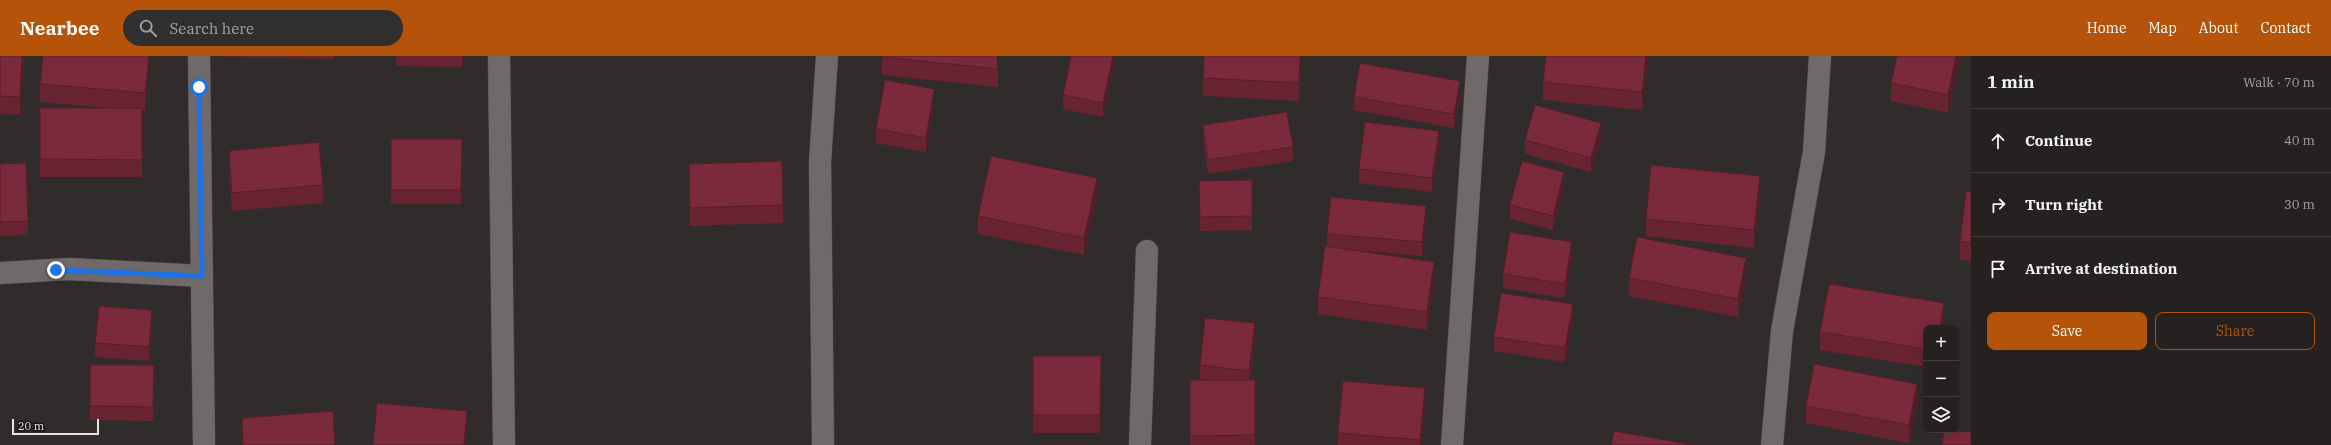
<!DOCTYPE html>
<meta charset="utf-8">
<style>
body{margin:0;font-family:"IBM Plex Serif",serif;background:#312e2e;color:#f1f3f6}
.controls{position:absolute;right:12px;bottom:12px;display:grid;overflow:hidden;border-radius:8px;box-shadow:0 4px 16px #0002}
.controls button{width:36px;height:36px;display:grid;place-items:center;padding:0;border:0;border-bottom:1px solid #423e3f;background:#252121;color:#f1f3f6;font:20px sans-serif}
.scale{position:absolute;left:12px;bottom:10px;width:87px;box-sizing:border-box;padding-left:4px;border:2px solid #e9e6e6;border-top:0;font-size:11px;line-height:14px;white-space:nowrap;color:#e9e6e6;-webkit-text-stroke:3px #171515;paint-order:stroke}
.stop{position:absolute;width:12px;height:12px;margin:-9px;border:3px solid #1a73e8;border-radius:50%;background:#fff}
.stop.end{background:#1a73e8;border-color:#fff;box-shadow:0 1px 4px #0008}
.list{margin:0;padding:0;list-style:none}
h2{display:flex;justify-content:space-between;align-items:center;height:52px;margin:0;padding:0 16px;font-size:17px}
h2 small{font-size:13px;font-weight:400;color:#a3a3a5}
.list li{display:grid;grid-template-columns:26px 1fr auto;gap:12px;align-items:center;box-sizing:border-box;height:64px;padding:0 16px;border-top:1px solid #423e3f}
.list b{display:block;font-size:15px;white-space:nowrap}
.list em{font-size:13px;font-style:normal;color:#a3a3a5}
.actions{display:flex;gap:8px;padding:12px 16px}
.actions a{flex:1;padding:9px 0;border:1px solid #b45309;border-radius:8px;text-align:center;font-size:14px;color:#b45309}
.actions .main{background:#b45309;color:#fff}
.icon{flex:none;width:22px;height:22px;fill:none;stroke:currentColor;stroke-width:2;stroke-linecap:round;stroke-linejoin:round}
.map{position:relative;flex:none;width:1971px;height:389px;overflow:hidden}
header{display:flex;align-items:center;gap:24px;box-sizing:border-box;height:56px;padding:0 20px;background:#b45309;color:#fff}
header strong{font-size:19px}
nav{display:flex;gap:22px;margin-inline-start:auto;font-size:14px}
.search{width:280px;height:36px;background:#312e2e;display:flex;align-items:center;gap:10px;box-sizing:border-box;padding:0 14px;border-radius:22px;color:#a3a3a5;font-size:15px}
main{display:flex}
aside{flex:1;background:#252121}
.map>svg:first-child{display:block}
</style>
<header>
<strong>Nearbee</strong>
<div class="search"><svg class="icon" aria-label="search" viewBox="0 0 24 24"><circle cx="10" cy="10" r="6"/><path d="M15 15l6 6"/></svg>Search here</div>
<nav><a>Home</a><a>Map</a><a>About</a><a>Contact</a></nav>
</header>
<main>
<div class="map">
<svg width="1971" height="389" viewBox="0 0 1971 389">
<rect width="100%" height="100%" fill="#312c2c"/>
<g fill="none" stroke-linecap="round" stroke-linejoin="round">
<defs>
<g id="minor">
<polyline points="199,0 204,389"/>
<polyline points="499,0 504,389"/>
<polyline points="0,217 69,213 202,220"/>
<polyline points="823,389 820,106 827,0"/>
<polyline points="1140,389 1147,195"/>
<polyline points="1452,389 1478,0"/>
<polyline points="1772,389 1782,275 1814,96 1820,0"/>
</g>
</defs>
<use href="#minor" stroke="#4f4b4b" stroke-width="23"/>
<use href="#minor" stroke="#6f696a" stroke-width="22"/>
</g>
<g fill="#692432">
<polygon points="0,0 24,0 20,59 0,58"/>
<polygon points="149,0 149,8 145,55 142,55 142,121 40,121 40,52 111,52 40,46 40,28"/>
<polygon points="226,0 334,0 334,3 226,1"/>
<polygon points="396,0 463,0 462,11 396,10"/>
<polygon points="1115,0 1115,4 1103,61 1063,53 1063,39"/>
<polygon points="1301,0 1299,45 1203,40 1203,22"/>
<polygon points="1648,0 1642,54 1543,44 1543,26"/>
<polygon points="1960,0 1948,57 1891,45 1891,27"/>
<polygon points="882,1 998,13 998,31 882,19"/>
<polygon points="1460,39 1454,72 1354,54 1354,41"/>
<polygon points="934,47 926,96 876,87 876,73"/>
<polygon points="1203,69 1293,91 1293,105 1208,118 1203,82"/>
<polygon points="1601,81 1591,116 1525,98 1525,84"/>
<polygon points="391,83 462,83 461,148 391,148"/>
<polygon points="1439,89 1432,136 1359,127 1359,113"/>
<polygon points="229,95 323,129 323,147 232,155 229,112"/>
<polygon points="0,108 28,165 28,179 0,180"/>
<polygon points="689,108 783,149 783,167 690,170"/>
<polygon points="1252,124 1252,174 1200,175 1199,125"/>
<polygon points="1564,130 1553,174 1510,163 1510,149"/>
<polygon points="1971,135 1971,205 1960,204 1960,186"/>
<polygon points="1760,138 1754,192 1646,180 1646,163"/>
<polygon points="1097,140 1084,199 978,178 978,160"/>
<polygon points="1426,164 1422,200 1340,193 1434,223 1427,274 1318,258 1318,241 1327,191 1327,178"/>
<polygon points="1572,200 1565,242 1503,232 1503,218"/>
<polygon points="1746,220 1738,261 1629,240 1629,222"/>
<polygon points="1573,262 1565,306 1494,295 1494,281"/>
<polygon points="1944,265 1926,272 1926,311 1820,294 1820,276"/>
<polygon points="152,268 149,305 95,301 95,287"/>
<polygon points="1255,281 1250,324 1255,324 1255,389 1190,389 1190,324 1210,324 1200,323 1200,309"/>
<polygon points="1033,300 1101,300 1100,377 1033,377"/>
<polygon points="90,309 154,323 153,365 90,364"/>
<polygon points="1917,346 1909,387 1806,367 1806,350"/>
<polygon points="1425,350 1421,389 1338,389 1338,377"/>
<polygon points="242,362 335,389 242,389"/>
</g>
<g fill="#551d29">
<polygon points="22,0 24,0 20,59 20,41"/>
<polygon points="149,0 149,8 145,55 145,37"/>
<polygon points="1113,0 1115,0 1115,4 1103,61 1103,47"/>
<polygon points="1300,0 1301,0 1301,1 1299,45 1299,27"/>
<polygon points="1646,0 1648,0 1642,54 1642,36"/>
<polygon points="1956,0 1960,0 1948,57 1948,39"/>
<polygon points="1460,25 1460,39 1454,72 1454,58"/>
<polygon points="934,33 934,47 926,96 926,82"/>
<polygon points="1601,67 1601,81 1591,116 1591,102"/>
<polygon points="1439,75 1439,89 1432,136 1432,122"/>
<polygon points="1564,116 1564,130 1553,174 1553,160"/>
<polygon points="1760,120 1760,138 1754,192 1754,174"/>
<polygon points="1097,122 1097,140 1084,199 1084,182"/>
<polygon points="1426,150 1426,164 1422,200 1422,186"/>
<polygon points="1572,186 1572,200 1565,242 1565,228"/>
<polygon points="1746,202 1746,220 1738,261 1738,243"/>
<polygon points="1434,206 1434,223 1427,274 1427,256"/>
<polygon points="1944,247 1944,265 1943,272 1940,272"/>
<polygon points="1573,248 1573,262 1565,306 1565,292"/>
<polygon points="152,254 152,268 149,305 149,291"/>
<polygon points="1255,267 1255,281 1249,328 1249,315"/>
<polygon points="1917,328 1917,346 1909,387 1909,369"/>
<polygon points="1425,332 1425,350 1421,389 1420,389"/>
<polygon points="467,355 467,373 465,389 464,389"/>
</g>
<g fill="#7a2a3a" stroke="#551d29">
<polygon points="0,0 22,0 20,41 0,40"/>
<polygon points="43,0 149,0 145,37 40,28"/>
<polygon points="882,0 997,0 998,13 882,1"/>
<polygon points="1071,0 1113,0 1103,47 1063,39"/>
<polygon points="1204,0 1300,0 1299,27 1203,22"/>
<polygon points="1546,0 1646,0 1642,36 1543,26"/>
<polygon points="1897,0 1956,0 1948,39 1891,27"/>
<polygon points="1360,7 1460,25 1454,58 1354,41"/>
<polygon points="885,24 934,33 926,82 876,73"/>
<polygon points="1535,49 1601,67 1591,102 1525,84"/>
<polygon points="40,52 142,52 142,104 40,103"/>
<polygon points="1287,56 1293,91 1208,104 1203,69"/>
<polygon points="1365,66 1439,75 1432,122 1359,113"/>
<polygon points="391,83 462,83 461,134 391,134"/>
<polygon points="319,86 323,129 232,137 229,95"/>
<polygon points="991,100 1097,122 1084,182 978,160"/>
<polygon points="782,105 783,149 690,152 689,108"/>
<polygon points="1522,105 1564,116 1553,160 1510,149"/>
<polygon points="26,107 28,165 0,166 0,108"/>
<polygon points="1651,109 1760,120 1754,174 1646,163"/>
<polygon points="1252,124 1252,160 1200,161 1199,125"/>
<polygon points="1966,135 1971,135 1971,187 1960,186"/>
<polygon points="1331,141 1426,150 1422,186 1327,178"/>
<polygon points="1510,176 1572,186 1565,228 1503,218"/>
<polygon points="1637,181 1746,202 1738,243 1629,222"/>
<polygon points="1325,190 1434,206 1427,256 1318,241"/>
<polygon points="1829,228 1944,247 1940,272 1926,272 1926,293 1820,276"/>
<polygon points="1501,237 1573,248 1565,292 1494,281"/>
<polygon points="99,250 152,254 149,291 95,287"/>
<polygon points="1205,262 1255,267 1249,315 1200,309"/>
<polygon points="1033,300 1101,300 1100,359 1033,359"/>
<polygon points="1814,308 1917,328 1909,369 1806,350"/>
<polygon points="90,309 154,309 153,351 90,350"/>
<polygon points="1190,324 1255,324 1255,379 1190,380"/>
<polygon points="1343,325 1425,332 1420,384 1338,377"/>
<polygon points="377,347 467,355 464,389 373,389"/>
<polygon points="333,355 335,389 243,389 242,362"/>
<polygon points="1944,374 1971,376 1971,389 1942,389"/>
<polygon points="1614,375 1694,389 1611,389"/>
</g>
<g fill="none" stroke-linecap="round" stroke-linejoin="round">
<polyline stroke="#1a73e8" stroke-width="5" points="56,214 202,220 199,31"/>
</g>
</svg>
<div class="controls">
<button>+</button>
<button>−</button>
<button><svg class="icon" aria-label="layers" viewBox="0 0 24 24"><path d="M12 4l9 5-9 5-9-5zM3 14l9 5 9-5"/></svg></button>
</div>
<div class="scale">20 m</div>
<div class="stop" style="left:199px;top:31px"></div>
<div class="stop end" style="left:56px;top:214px"></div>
</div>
<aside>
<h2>1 min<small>Walk · 70 m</small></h2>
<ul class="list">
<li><svg class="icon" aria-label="ahead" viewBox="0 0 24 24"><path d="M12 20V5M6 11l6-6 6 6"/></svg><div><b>Continue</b></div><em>40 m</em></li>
<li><svg class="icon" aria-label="right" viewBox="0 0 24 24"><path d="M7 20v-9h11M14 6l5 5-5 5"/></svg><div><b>Turn right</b></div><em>30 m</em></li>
<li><svg class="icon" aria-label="arrive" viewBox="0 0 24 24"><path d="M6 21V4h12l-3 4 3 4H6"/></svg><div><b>Arrive at destination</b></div></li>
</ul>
<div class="actions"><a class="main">Save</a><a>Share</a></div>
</aside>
</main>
